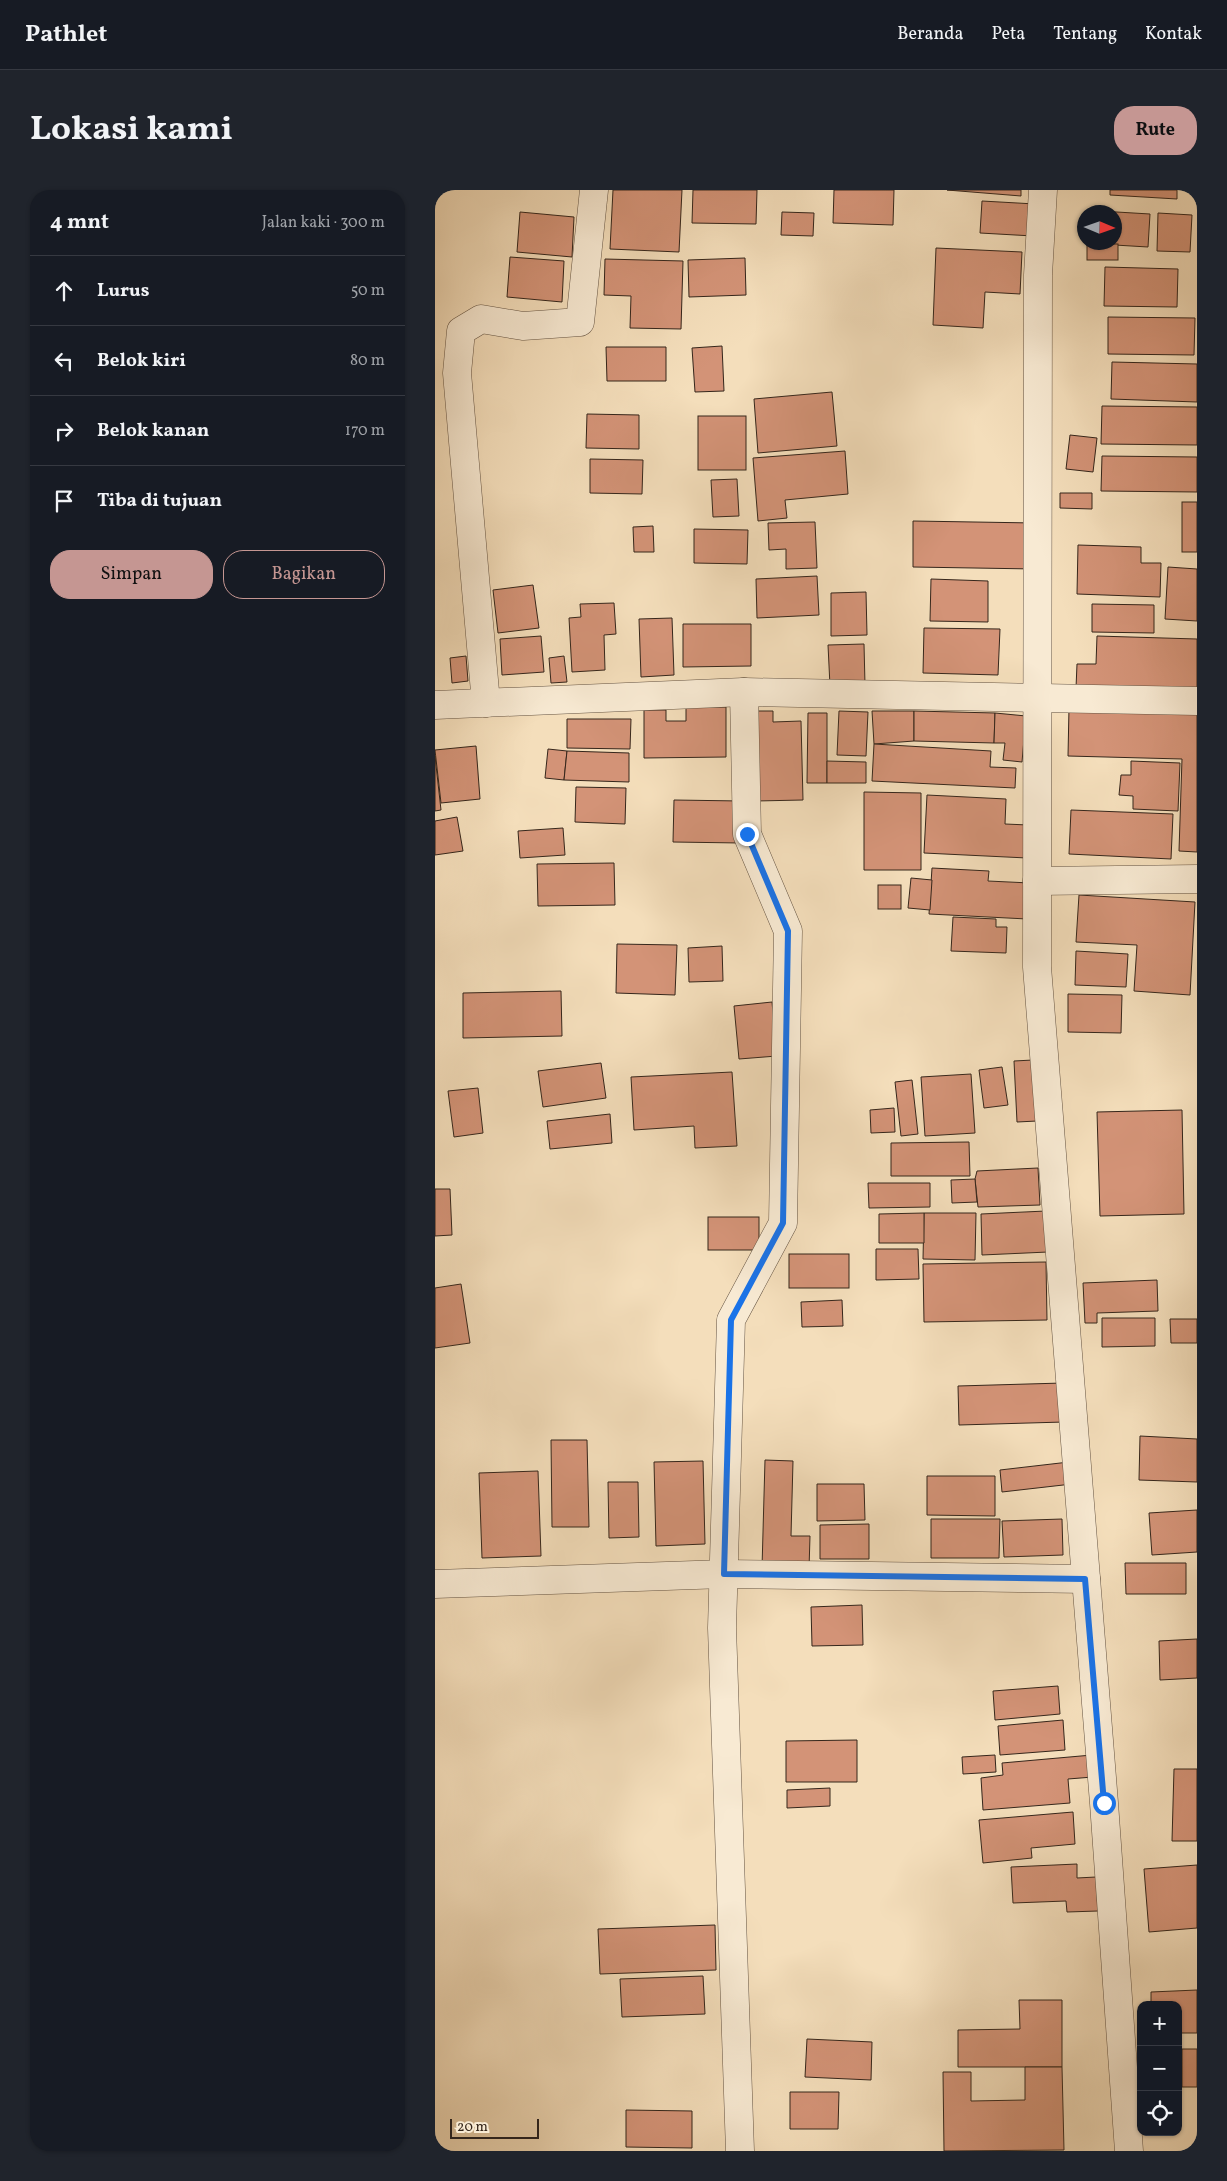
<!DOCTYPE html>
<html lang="id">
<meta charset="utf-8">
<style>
body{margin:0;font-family:Vollkorn,serif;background:#20242c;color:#f1f3f6}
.controls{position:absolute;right:15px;bottom:15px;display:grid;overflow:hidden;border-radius:10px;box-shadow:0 1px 4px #0004}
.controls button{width:45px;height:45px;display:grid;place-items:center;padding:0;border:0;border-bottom:1px solid #363941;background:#171b24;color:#f1f3f6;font:25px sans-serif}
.compass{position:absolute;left:642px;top:15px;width:45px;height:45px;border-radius:50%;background:#171b24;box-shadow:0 1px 4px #0004;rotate:92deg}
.scale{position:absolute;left:15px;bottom:12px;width:89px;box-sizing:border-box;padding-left:5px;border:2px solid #35261b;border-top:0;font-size:14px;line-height:18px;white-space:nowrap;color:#35261b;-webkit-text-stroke:4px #f8ead3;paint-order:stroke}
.stop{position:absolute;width:15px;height:15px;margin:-11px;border:4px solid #1a73e8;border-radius:50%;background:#fff}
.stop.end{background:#1a73e8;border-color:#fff;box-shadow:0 1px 5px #0008}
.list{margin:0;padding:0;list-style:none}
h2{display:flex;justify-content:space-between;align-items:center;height:65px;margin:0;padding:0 20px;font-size:21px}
h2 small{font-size:16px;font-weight:400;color:#9ea1a6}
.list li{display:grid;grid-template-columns:32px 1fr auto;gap:15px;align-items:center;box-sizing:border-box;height:70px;padding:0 20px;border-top:1px solid #363941}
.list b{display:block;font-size:19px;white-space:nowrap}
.list em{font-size:16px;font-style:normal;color:#9ea1a6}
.actions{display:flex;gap:10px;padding:15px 20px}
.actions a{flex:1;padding:11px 0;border:1px solid #c59692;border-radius:20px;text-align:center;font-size:18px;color:#c59692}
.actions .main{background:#c59692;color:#111}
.icon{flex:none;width:28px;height:28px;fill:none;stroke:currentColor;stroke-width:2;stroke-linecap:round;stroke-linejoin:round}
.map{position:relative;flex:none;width:762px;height:1961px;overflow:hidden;border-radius:20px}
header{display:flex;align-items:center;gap:30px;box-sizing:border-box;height:70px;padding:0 25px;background:#171b24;border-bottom:1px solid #363941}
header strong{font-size:24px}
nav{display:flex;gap:28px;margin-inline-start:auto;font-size:18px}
.intro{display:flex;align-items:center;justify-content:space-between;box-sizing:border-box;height:120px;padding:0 30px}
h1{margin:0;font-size:35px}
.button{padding:12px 22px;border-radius:20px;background:#c59692;color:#111;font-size:18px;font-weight:700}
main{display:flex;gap:30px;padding:0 30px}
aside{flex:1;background:#171b24;border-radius:20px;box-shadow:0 1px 4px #0004}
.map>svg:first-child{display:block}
</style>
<header>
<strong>Pathlet</strong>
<nav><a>Beranda</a><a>Peta</a><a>Tentang</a><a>Kontak</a></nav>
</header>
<div class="intro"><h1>Lokasi kami</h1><a class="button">Rute</a></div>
<main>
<aside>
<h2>4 mnt<small>Jalan kaki · 300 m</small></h2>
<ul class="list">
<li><svg class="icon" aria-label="ahead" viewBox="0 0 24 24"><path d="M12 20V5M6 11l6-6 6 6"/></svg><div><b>Lurus</b></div><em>50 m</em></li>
<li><svg class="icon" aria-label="left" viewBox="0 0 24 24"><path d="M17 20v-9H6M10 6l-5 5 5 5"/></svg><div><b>Belok kiri</b></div><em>80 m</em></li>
<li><svg class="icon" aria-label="right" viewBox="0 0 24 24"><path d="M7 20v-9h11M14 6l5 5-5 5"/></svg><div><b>Belok kanan</b></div><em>170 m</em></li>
<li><svg class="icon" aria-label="arrive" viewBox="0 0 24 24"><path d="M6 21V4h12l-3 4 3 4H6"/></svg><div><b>Tiba di tujuan</b></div></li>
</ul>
<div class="actions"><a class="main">Simpan</a><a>Bagikan</a></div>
</aside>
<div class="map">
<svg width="762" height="1961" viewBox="0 0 762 1961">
<rect width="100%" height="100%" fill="#f4debb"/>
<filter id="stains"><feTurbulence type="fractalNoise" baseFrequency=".004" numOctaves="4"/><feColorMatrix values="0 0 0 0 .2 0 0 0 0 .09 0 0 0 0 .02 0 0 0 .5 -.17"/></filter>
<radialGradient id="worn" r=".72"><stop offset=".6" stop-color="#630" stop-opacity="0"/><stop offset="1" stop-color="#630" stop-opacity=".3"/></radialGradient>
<g fill="#d39377" stroke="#35261b">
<polygon points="178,0 247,0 244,62 175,59"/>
<polygon points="258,0 322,0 321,34 257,33"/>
<polygon points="399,0 459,0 458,35 398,33"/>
<polygon points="512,0 586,0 586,6"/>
<polygon points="675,0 742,0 742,9 675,5"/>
<polygon points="547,11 600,14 598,46 545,43"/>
<polygon points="665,21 715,24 713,57 663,54 663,52 680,52 680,22 665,22"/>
<polygon points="85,22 139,27 137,67 82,62"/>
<polygon points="347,22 379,23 378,46 346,45"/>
<polygon points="723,23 757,25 755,62 722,61"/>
<rect x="652" y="54" width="31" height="16"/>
<polygon points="501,58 587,62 585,104 550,102 548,138 498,135"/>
<polygon points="75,67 129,71 127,112 72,107"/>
<polygon points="310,68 311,105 254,107 253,70"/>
<polygon points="170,69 248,71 246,139 195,138 196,106 169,105"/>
<polygon points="670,77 743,79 742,117 669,116"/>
<polygon points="673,127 760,128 759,165 673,164"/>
<polygon points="287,156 289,201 260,202 257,158"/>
<polygon points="171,157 231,157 231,191 172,191"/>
<polygon points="677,172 762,174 762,212 676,209"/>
<polygon points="397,202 402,256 323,263 319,209"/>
<polygon points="667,216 762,217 762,255 666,254"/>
<polygon points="152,224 204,225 204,259 151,258"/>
<rect x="263" y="226" width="48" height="54"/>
<polygon points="635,245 662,248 658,282 631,279"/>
<polygon points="410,261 413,304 350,310 352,328 323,331 318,268"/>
<polygon points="667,266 762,267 762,302 666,301"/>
<polygon points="155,269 208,270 207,304 155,303"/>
<polygon points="302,289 304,326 278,327 276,290"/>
<polygon points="625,303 657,303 657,319 625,318"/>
<rect x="747" y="312" width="15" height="50"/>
<polygon points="478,331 600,333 600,379 478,377"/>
<polygon points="380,332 382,378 351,379 351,359 334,360 333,333"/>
<polygon points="218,336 219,362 199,362 198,337"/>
<polygon points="259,339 313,340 312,374 259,373"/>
<polygon points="643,355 706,357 706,373 726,373 725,407 642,404"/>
<polygon points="733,377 762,379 762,431 730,429"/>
<polygon points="382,386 384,425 322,428 321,389"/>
<polygon points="496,389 553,391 553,432 495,431"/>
<polygon points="98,395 104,438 63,443 58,400"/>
<polygon points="431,402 432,445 396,446 396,403"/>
<polygon points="179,413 181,444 169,445 170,480 137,482 134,428 146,427 145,414"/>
<polygon points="657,414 719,415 719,443 657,442"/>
<polygon points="237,428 239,485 206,487 204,429"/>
<polygon points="248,434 316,434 316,476 248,477"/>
<polygon points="489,438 565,439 563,485 488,483"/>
<polygon points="106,446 109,482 67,485 65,449"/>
<polygon points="662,446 762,449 762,502 641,498 642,474 661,474"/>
<polygon points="429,454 430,495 395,496 393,455"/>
<polygon points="31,466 33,491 17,493 15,468"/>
<polygon points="129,466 132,492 116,493 114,468"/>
<polygon points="251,517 291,517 291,567 209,568 209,520 231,520 231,531 251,531"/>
<polygon points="634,518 762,522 762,662 744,661 747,569 633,566"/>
<polygon points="320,521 338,521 338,532 366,531 368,610 321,611"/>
<polygon points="404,521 433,522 431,566 402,565"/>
<polygon points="437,521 479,521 479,551 439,554"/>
<polygon points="479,521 560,523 559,553 479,551"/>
<polygon points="373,523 392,523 392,593 372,593"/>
<polygon points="560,523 591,526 587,572 568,570 570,553 559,553"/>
<polygon points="132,529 196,529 195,559 132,558"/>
<polygon points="439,554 556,561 555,577 581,578 580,598 437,591"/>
<polygon points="41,556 45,609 6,613 0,560"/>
<polygon points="113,559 132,561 129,590 110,588"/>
<polygon points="132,561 194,563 194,592 129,590"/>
<polygon points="0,566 6,620 0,621"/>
<polygon points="392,571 431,572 431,593 392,593"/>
<polygon points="696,571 745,573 743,621 698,619 698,606 684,605 686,585 696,585"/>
<polygon points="141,597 191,598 190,634 140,632"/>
<polygon points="429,602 486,603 486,680 429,680"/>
<polygon points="492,605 571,609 570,634 593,635 592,668 489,663"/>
<polygon points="239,610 306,611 305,653 238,652"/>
<polygon points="636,620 738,624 736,669 634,664"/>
<polygon points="22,627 28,661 0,665 0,631"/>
<polygon points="128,638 130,665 85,668 83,641"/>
<polygon points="179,673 180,715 103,716 102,674"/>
<polygon points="497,678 554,681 553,691 595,693 592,729 494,724"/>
<polygon points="476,688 497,690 495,720 473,718"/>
<rect x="443" y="695" width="23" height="24"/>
<polygon points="644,705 760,712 755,805 699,801 702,755 641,752"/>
<polygon points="518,727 561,729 561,737 572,737 571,763 516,761"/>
<polygon points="182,754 242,755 240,805 181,803"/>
<polygon points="287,756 288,791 254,792 253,758"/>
<polygon points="641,761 693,764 691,797 640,795"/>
<polygon points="126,801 127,846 28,848 28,803"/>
<polygon points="633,804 687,805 686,843 633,842"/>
<polygon points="337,812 342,866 304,869 299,816"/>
<polygon points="598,870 602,931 582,932 579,871"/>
<polygon points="166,873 171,908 108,917 103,881"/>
<polygon points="567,877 573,915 549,918 544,880"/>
<polygon points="297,882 302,956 260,958 259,936 199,940 196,887"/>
<polygon points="536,884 540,943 490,946 486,887"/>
<polygon points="477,890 483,944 466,946 460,892"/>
<polygon points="43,898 48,943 19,947 13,901"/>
<polygon points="459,918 460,942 436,943 435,920"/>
<polygon points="747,920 749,1024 665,1026 662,922"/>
<polygon points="175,924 177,953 115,959 112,931"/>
<polygon points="534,952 535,986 456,986 456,953"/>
<polygon points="603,978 605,1015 543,1017 540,989 542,981"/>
<polygon points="540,989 542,1012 517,1013 516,990"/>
<polygon points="433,993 495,993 495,1017 434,1018"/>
<polygon points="0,999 15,999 17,1045 0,1046"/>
<polygon points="611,1021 613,1062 547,1065 546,1024"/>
<polygon points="489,1023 541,1023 540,1070 488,1069"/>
<polygon points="489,1023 489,1053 444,1053 444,1024"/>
<rect x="273" y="1027" width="51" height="33"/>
<polygon points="441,1059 483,1059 484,1089 441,1090"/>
<rect x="354" y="1064" width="60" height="34"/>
<polygon points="611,1072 612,1130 489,1132 488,1074"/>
<polygon points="722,1090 723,1121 662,1123 662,1133 650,1133 648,1093"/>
<polygon points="26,1094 35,1153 0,1158 0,1098"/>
<polygon points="407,1110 408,1136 367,1137 366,1112"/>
<polygon points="667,1128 720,1128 720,1156 667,1157"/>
<polygon points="735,1129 762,1129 762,1153 736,1153"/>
<polygon points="628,1193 629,1232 524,1235 523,1196"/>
<polygon points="705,1246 762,1249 762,1292 704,1290"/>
<polygon points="116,1250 152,1250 154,1337 117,1337"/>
<polygon points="330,1270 358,1271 356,1346 375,1346 374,1379 327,1378"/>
<polygon points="268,1271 270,1354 221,1356 219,1272"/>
<polygon points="634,1272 637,1294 567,1302 565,1280"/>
<polygon points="103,1281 106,1366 47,1368 44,1283"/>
<polygon points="492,1286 560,1286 560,1326 492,1325"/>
<polygon points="173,1292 203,1292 204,1347 174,1348"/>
<polygon points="382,1294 429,1294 430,1330 382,1331"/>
<polygon points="762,1320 762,1362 717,1365 714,1323"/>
<polygon points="496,1329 565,1329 564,1368 496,1368"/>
<polygon points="627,1329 628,1365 569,1367 567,1331"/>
<polygon points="434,1334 434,1369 385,1369 385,1335"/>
<polygon points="690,1373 751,1373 751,1404 691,1404"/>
<polygon points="427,1415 428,1455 377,1456 376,1417"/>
<polygon points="762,1449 762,1488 725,1490 724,1451"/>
<polygon points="623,1496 625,1524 560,1530 558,1501"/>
<polygon points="628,1530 630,1560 565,1565 563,1536"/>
<polygon points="422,1550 422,1592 351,1592 351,1551"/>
<polygon points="560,1565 561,1582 528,1584 527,1567"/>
<polygon points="657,1565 658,1587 633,1589 635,1613 548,1620 546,1588 568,1585 567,1573"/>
<polygon points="739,1579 762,1579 762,1651 737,1651"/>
<polygon points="395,1598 395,1616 352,1618 352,1600"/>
<polygon points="638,1622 640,1654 596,1658 597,1668 548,1673 544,1630"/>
<polygon points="642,1674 642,1688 661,1687 663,1721 632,1722 631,1711 578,1713 576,1677"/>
<polygon points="762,1675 762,1738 714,1742 709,1679"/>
<polygon points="280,1735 281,1780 165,1784 163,1739"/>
<polygon points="268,1786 270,1824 187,1827 185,1789"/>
<polygon points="762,1800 762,1843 743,1843 743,1815 716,1815 716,1802"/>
<polygon points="584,1810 627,1810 627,1877 523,1877 523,1840 585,1839"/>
<polygon points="372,1849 437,1852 436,1890 370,1887"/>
<rect x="747" y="1859" width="15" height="38"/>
<polygon points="590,1877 627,1877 629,1960 509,1961 508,1882 536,1882 536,1911 590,1910"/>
<polygon points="355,1902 404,1902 403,1939 355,1939"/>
<polygon points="191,1920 257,1921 257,1958 191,1957"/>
</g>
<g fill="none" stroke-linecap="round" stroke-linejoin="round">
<defs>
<g id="street">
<polyline points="608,0 603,85 602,777 669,1613 694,1961"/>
<polyline points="51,513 22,183 26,141 46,129 88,136 145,132 159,0"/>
<polyline points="0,515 309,502 762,511"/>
<polyline points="602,691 762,689"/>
<polyline points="0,1394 289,1384 651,1389"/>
<polyline points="305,1961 287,1438 296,1130 348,1033 353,741 312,644 309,502"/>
</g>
</defs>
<use href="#street" stroke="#655443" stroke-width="29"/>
<use href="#street" stroke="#f8ead3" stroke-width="28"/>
</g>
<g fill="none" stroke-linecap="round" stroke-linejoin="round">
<polyline stroke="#1a73e8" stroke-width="6" points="312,644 353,741 348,1033 296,1130 289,1384 650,1389 669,1613"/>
</g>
<rect width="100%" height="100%" filter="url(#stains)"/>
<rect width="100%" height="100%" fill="url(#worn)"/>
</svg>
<div class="controls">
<button>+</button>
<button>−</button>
<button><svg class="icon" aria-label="locate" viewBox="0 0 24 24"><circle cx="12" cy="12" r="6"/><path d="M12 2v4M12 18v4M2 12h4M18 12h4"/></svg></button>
</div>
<svg class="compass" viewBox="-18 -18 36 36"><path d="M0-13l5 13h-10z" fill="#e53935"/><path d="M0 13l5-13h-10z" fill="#9ea1a6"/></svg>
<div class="scale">20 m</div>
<div class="stop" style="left:669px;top:1613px"></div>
<div class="stop end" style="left:312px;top:644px"></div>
</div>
</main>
